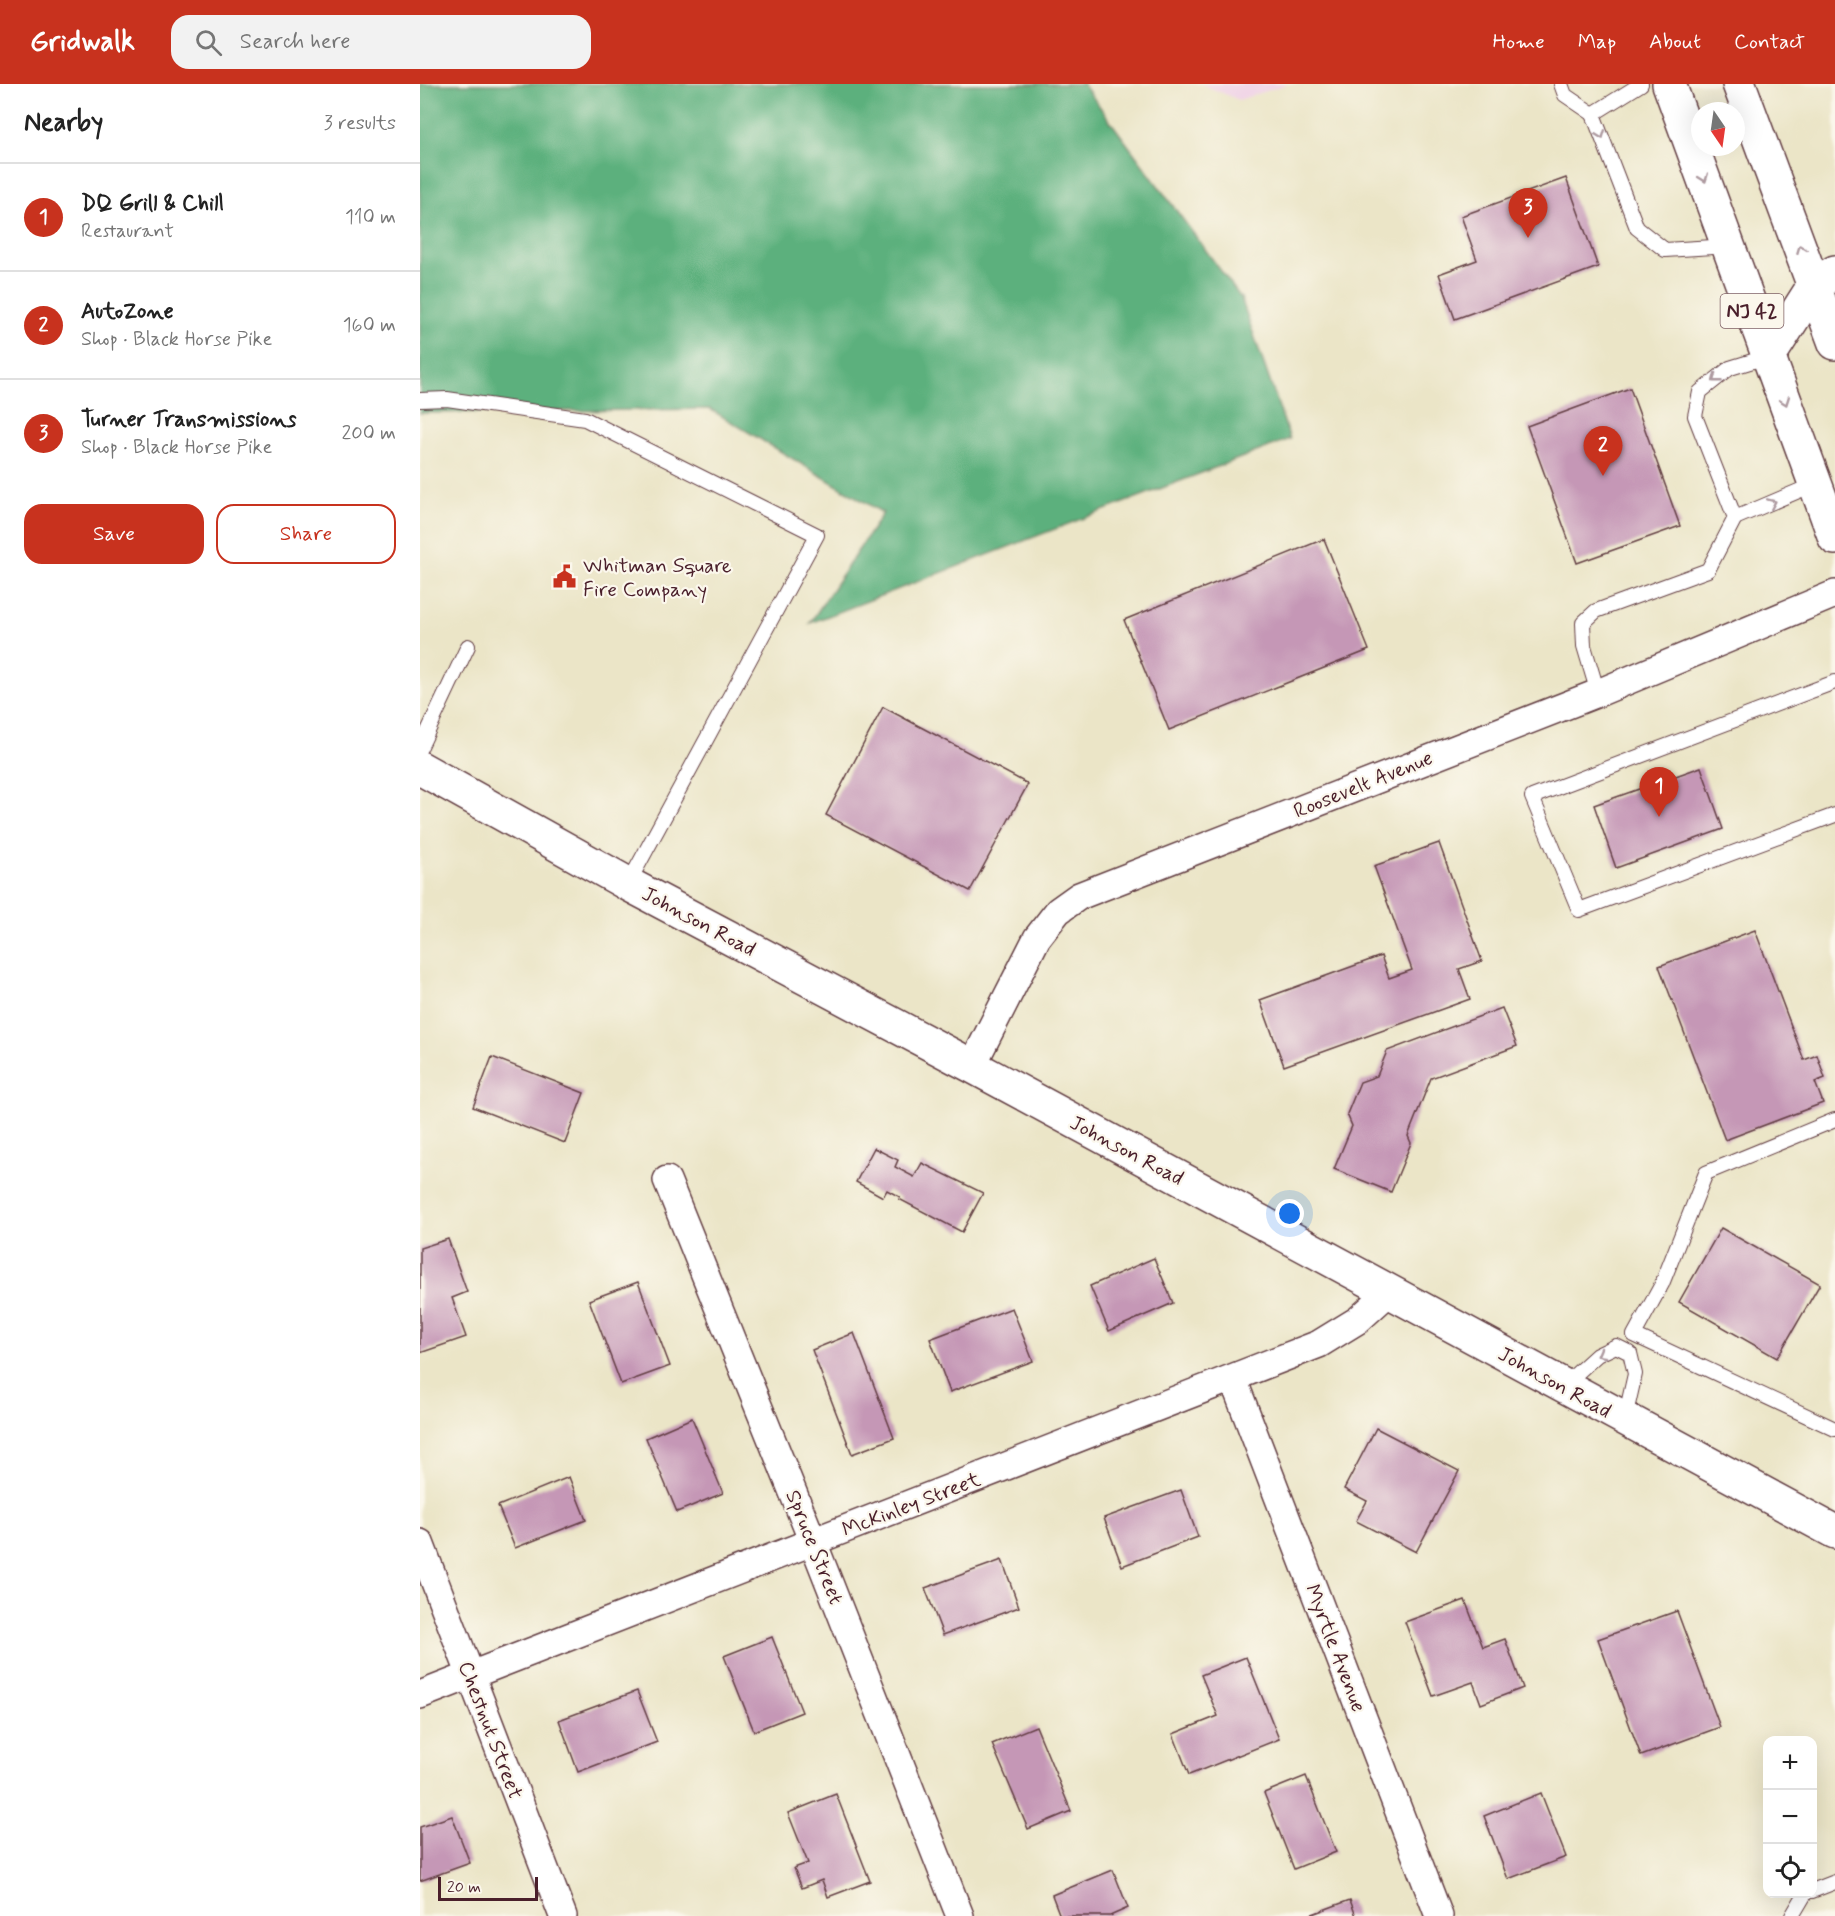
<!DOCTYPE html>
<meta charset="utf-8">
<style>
body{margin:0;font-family:Mynerve,sans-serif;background:#f2f2f2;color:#222}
.controls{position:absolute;right:18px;bottom:18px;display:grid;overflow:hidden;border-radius:12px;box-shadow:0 6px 24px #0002}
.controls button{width:54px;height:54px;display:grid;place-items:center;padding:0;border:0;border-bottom:2px solid #e0e0e0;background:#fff;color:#222;font:30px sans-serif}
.compass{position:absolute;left:1271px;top:18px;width:54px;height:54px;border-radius:50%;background:#fff;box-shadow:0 6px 24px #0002;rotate:167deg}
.scale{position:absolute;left:18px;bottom:15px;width:100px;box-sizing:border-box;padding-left:6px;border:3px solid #4a1f2b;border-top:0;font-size:16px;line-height:21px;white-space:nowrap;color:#4a1f2b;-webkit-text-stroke:4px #fbf7ec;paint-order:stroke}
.you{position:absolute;left:870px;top:1130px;width:21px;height:21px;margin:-15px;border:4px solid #fff;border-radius:50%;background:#1a73e8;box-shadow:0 0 0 9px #1a73e833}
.badge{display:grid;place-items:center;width:39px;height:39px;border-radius:50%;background:#c8321e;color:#fff;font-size:20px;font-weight:700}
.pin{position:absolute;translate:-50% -50px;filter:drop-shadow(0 2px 3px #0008)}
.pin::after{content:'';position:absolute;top:32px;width:21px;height:18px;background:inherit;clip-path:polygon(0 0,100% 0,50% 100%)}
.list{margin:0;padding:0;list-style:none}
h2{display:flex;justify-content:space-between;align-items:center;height:78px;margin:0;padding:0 24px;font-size:26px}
h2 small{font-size:20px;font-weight:400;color:#767676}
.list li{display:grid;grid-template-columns:39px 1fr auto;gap:18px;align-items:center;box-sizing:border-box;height:108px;padding:0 24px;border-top:2px solid #e0e0e0}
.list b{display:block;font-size:22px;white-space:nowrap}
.list p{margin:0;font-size:20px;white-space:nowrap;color:#767676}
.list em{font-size:20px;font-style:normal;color:#767676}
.actions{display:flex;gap:12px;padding:18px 24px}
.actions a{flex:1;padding:14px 0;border:2px solid #c8321e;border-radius:18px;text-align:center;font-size:21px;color:#c8321e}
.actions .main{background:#c8321e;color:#fff}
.icon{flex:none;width:33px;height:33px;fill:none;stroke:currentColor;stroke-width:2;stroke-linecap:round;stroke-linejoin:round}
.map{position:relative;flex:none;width:1415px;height:1832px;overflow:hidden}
header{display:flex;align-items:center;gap:36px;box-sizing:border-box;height:84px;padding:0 30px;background:#c8321e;color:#fff}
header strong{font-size:28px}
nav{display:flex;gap:33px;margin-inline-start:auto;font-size:21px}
.search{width:420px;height:54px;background:#f2f2f2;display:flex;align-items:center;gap:15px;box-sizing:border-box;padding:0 21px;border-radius:18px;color:#767676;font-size:22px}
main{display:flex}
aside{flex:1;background:#fff}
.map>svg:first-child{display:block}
</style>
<header>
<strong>Gridwalk</strong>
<div class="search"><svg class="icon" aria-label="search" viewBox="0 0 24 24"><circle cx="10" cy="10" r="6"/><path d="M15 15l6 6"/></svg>Search here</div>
<nav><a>Home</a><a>Map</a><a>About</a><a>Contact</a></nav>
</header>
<main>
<aside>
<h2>Nearby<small>3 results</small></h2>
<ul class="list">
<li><span class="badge">1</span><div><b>DQ Grill &amp; Chill</b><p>Restaurant</p></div><em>110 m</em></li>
<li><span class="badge">2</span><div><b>AutoZone</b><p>Shop · Black Horse Pike</p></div><em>160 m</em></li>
<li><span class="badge">3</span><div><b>Turner Transmissions</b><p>Shop · Black Horse Pike</p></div><em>200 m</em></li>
</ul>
<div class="actions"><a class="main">Save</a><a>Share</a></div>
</aside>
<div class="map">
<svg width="1415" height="1832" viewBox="0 0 1415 1832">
<rect width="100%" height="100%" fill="#fbf7ec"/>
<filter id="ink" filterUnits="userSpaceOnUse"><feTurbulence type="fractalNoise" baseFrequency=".0167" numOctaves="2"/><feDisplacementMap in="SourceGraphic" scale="12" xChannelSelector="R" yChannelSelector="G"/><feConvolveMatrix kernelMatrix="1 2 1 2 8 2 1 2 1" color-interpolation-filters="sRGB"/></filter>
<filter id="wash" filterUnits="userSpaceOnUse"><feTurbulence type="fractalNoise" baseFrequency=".008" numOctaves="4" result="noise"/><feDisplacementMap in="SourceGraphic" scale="24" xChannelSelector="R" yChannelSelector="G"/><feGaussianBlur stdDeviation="1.35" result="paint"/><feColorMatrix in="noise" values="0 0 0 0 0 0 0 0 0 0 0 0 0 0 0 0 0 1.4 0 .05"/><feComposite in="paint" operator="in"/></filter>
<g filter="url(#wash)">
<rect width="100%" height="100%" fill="#ebe5c7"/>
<polygon fill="#efd0e6" points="781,0 867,0 819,16"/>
<polygon fill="#5cb07d" stroke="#536854" stroke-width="1.5" points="0,0 663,0 821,214 870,355 390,539 463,429 290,325 0,329"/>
<g id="blocks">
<g fill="#c597b6">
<polygon points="1146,94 1178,183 1035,235 1019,190 1057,176 1041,132"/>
<polygon points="1210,304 1260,442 1157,479 1107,342"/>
<polygon points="904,455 949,566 749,646 704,536"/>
<polygon points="463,623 608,700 550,807 406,731"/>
<polygon points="1281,683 1303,745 1196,784 1174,721"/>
<polygon points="1019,759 1062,877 1039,885 1050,915 864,982 840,916 961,872 969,894 992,886 954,782"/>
<polygon points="1335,846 1384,976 1397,971 1405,994 1395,998 1403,1019 1305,1056 1239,882"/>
<polygon points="1082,924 1097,962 1011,994 988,1052 991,1059 971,1108 914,1085 932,1042 927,1030 940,998 957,992 967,967"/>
<polygon points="72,973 164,1009 145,1059 53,1023"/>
<polygon points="454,1064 478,1076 475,1083 494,1093 502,1079 563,1109 542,1148 479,1115 480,1113 467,1106 463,1113 436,1098"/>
<polygon points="1301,1144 1400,1200 1357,1274 1259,1218"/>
<polygon points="28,1155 47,1208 32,1214 46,1253 0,1269 0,1164"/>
<polygon points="734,1174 753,1219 689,1247 670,1202"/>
<polygon points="218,1198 250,1282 201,1300 169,1216"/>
<polygon points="592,1224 613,1277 530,1308 510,1255"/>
<polygon points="434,1249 474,1354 432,1370 392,1266"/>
<polygon points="272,1334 303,1409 257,1428 226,1354"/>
<polygon points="956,1344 1039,1387 996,1468 936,1437 947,1417 924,1405"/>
<polygon points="149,1393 166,1436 95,1464 78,1422"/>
<polygon points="761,1406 778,1453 702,1482 684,1434"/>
<polygon points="582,1476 599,1523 523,1551 505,1504"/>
<polygon points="1045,1516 1063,1563 1085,1555 1103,1604 1061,1620 1053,1598 1013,1612 985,1538"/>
<polygon points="1257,1527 1300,1643 1221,1672 1178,1555"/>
<polygon points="352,1553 382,1628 334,1647 304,1572"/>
<polygon points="826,1573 859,1655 769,1691 753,1650 798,1632 781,1591"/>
<polygon points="217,1607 237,1658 158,1688 139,1636"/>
<polygon points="616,1642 651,1727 608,1745 572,1660"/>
<polygon points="886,1692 916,1768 874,1785 844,1709"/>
<polygon points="1121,1709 1146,1773 1088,1795 1064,1732"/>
<polygon points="416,1710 450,1797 408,1813 402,1796 382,1804 374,1784 388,1779 368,1729"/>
<polygon points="32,1732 50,1779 0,1797 0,1743"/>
<polygon points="693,1786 708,1824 690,1832 640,1832 632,1811"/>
<polygon points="930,1816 936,1832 887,1832"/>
</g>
</g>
</g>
<g filter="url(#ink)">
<use href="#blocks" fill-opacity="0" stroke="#623d42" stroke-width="1.5"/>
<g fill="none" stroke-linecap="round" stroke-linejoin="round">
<defs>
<g id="lane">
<polyline points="1141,0 1145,11 1173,30"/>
<polyline points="1221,0 1173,30 1217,144 1245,166 1309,162"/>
<polyline points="1349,272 1310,284 1280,308 1275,332 1315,434 1395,400"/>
<polyline points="0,316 27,315 165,335 397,451 208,800"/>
<polyline points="1415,598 1112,713 1159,826 1415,731"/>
<polyline points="1178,609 1164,562 1163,539 1176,527 1288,486 1315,434"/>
<polyline points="0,664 48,562"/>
<polyline points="1415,1036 1286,1089 1242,1200 1214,1251 1415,1345"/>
<polyline points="1143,1302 1177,1271 1196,1262 1210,1269 1215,1290 1205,1334"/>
<polyline points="1392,1807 1415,1798"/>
<polyline points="1372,1832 1385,1810"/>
</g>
<g id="street">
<polyline points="552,982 617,854 638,827 659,812 1178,609 1415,510"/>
<polyline points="247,1096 393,1458 540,1832"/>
<polyline points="813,1295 1019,1832"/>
<polyline points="0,1459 143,1832"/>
<polyline points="0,1611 899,1260 938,1236 970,1207"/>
</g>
<g id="secondary">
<polyline points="1349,272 1395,200 1415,188"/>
<polyline points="0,684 208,800 552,982 1415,1448"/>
</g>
<g id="highway">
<polyline points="1249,0 1415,454"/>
<polyline points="1319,0 1415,259"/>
</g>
</defs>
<use href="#lane" stroke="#623d42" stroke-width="16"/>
<use href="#street" stroke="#623d42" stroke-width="30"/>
<use href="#secondary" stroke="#623d42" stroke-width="36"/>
<use href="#highway" stroke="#623d42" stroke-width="36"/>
<use href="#lane" stroke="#fff" stroke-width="14"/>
<use href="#street" stroke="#fff" stroke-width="27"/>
<use href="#secondary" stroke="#fff" stroke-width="33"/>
<use href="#highway" stroke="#fff" stroke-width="33"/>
</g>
<defs><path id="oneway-chevron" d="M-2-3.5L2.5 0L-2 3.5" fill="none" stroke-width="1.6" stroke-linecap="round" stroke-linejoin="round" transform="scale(1.5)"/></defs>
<g stroke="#ae9aa0">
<use href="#oneway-chevron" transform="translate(1181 51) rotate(69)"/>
<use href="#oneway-chevron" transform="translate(1284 94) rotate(70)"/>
<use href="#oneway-chevron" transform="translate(1381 165) rotate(-111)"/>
<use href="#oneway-chevron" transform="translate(1296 295) rotate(142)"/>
<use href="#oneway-chevron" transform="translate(1365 317) rotate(70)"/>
<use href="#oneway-chevron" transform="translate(1352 419) rotate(-23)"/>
<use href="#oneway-chevron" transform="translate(1181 1270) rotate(151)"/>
</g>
</g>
<defs>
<symbol id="civic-bare" viewBox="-9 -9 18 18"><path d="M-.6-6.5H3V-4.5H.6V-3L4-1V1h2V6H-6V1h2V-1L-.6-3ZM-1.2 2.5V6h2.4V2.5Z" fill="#c8321e" stroke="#fbf7ec" stroke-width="2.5" paint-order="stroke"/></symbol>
</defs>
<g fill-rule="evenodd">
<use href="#civic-bare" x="128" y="476" width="33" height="33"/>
</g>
<g text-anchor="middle" stroke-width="4.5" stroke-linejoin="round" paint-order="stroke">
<rect fill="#fbf7ec" stroke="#7f6065" stroke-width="1.5" x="1300.5" y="210" width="63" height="34" rx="4.5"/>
<g font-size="20" font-weight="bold" fill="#4a1f2b">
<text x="1332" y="234">NJ 42</text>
</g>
<g font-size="21" fill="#4a1f2b" stroke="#fbf7ec" text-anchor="start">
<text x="163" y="488">Whitman Square<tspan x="163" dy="24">Fire Company</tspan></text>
</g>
<g font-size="21" fill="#4a1f2b" stroke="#fbf7ec">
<text transform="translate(943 700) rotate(-22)" y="7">Roosevelt Avenue</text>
<text transform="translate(279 837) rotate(28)" y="7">Johnson Road</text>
<text transform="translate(707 1066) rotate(28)" y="7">Johnson Road</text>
<text transform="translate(1135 1298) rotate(29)" y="7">Johnson Road</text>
<text transform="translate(491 1420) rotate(-21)" y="7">McKinley Street</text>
<text transform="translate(395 1463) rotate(68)" y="7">Spruce Street</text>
<text transform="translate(916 1564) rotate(69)" y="7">Myrtle Avenue</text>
<text transform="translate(71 1646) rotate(69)" y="7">Chestnut Street</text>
</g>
</g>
</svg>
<div class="controls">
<button>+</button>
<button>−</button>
<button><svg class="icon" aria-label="locate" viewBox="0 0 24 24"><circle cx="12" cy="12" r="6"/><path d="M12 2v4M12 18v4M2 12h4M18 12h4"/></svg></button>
</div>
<svg class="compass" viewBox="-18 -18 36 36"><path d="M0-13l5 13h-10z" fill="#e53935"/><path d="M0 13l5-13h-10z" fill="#767676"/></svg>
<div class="scale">20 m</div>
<div class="you"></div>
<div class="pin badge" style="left:1239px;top:733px">1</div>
<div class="pin badge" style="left:1183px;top:392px">2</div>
<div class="pin badge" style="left:1108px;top:154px">3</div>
</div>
</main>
